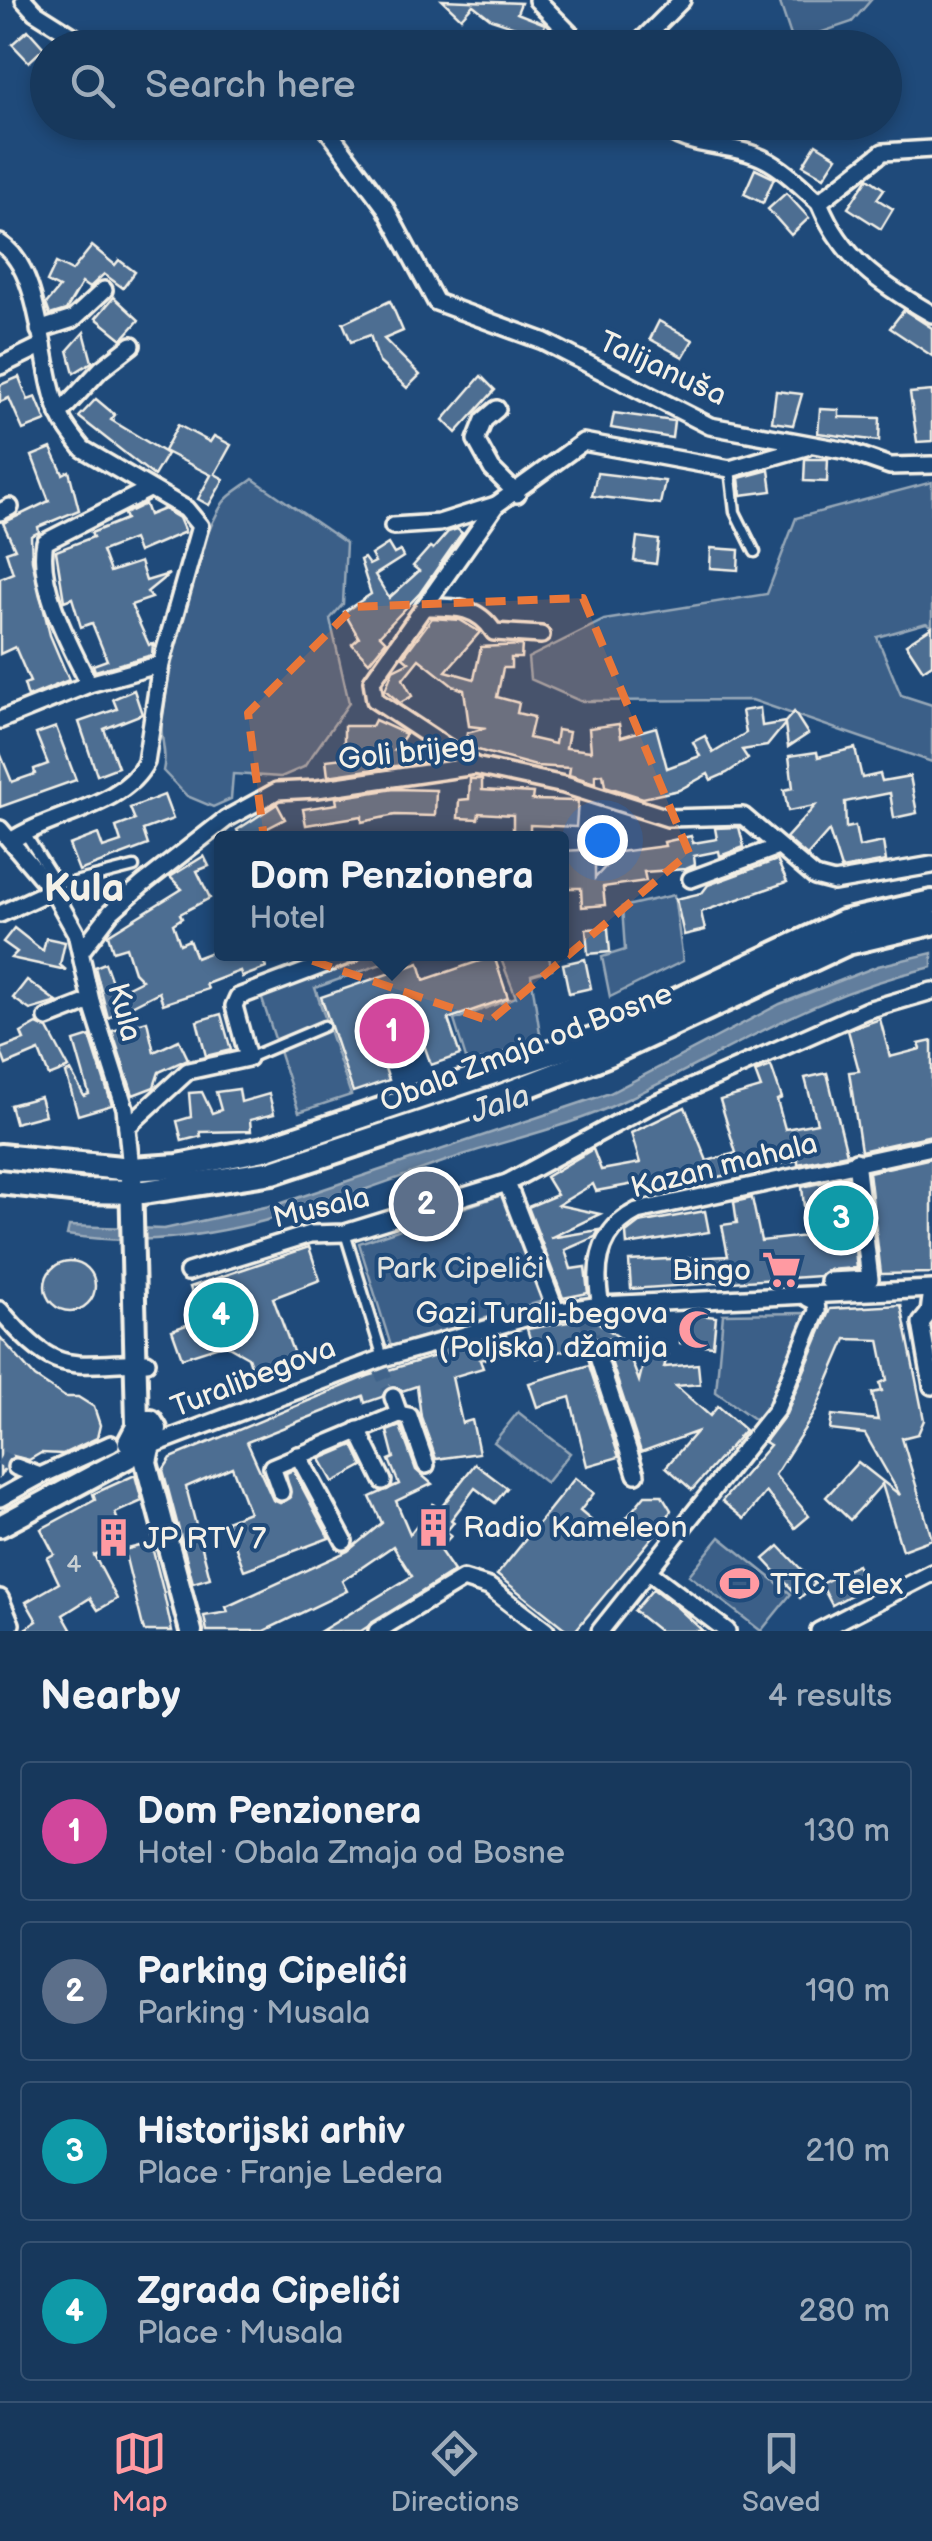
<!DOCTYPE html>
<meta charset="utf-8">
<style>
body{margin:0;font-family:"Balsamiq Sans",sans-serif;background:#203f62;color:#f1f3f6}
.you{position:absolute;left:602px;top:840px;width:35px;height:35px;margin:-25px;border:8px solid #fff;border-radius:50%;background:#1a73e8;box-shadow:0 0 0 15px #1a73e833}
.badge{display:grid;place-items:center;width:65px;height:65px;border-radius:50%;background:#ff9aa2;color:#fff;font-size:32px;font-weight:700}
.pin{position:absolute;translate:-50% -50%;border:5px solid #fff;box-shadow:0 2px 10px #0006}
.popup{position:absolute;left:214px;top:831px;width:355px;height:130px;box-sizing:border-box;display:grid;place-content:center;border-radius:10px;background:#17385c;filter:drop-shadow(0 2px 8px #0005);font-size:32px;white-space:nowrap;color:#9eacbb}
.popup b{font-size:38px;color:#f1f3f6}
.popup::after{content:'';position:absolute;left:50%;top:100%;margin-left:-20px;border:20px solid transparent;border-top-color:#17385c}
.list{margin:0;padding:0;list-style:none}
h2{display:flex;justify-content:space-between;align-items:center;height:130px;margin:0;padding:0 40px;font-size:42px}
h2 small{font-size:32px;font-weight:400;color:#9eacbb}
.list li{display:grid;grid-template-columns:65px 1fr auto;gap:30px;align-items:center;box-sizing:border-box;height:140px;margin:0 20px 20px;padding:0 20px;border:2px solid #365272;border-radius:10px}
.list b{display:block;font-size:38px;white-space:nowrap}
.list p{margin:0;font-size:32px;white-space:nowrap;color:#9eacbb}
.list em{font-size:32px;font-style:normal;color:#9eacbb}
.icon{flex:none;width:55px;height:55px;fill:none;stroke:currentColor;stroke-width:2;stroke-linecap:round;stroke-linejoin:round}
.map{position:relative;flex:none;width:932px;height:1631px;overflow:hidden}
.search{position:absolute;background:#17385c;box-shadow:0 5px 15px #0003;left:30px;right:30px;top:30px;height:110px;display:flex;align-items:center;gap:25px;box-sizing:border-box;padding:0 35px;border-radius:55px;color:#9eacbb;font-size:38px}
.sheet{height:770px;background:#17385c}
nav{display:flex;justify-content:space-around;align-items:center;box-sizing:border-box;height:140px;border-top:2px solid #365272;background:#17385c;font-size:28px;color:#9eacbb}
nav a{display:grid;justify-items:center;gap:5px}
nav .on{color:#ff9aa2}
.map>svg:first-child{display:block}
</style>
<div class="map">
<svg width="932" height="1631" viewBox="0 0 932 1631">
<rect width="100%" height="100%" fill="#1f4a7a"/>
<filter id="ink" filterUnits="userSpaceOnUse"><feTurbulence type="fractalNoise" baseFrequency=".01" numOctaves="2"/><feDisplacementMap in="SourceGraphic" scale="20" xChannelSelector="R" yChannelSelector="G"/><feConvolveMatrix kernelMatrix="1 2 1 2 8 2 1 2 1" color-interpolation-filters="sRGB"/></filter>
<g filter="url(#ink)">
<g fill="#3a5f88" stroke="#97a8b8" stroke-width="2.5">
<polygon points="779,0 871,0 852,22 793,42"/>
<path d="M253,479L346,543L343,604L330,619L349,703L304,767L281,777L233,774L231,799L213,807L187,796L163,771C168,752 159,737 162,719C171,660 192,553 223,503C229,494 244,486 253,479Z"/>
<polygon points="932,482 932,626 926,623 877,637 901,695 932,705 932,762 752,700 580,701 530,679 528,658 604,620 767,594 796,518"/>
<polygon points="674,895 683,961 610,997 602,957 625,950 622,907"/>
<polygon points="371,954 409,954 315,988 351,1095 299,1112 259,990"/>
<polygon points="499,954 548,954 552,969 531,975 541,1040 468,1065 454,1020 516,997"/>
<polygon points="502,1195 543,1301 391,1346 359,1243"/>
<polygon points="806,1313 772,1403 758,1422 716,1392 723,1314"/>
<polygon points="518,1412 570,1453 546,1483 494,1442"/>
<polygon points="720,1537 791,1594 761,1631 689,1575"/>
</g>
<path fill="#627e9d" stroke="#9cacbb" stroke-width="2.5" d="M932,953V967C810,995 731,1051 621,1102C571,1126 515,1138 463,1155C334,1199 206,1257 67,1235L69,1226L164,1229L279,1204L610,1093L780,1004L878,966Z"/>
<g fill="#4d6e92" stroke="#f4f1e8" stroke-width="2.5">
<polygon points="442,0 521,3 517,13 545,24 539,45 525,40 528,31 491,19 473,5 461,18"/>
<polygon points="28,30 44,48 29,62 12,44"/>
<polygon points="816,144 837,157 824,177 803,165"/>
<polygon points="755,169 774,178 763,203 744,194"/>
<polygon points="868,178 884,189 877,199 893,209 881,229 848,208"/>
<polygon points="786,193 809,218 791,235 768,209"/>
<polygon points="92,246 115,265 119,260 135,272 123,288 104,274 89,288 82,283 66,310 50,315 46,304 59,288 47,282 56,263 72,271"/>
<polygon points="114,297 139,320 122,339 96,318"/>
<polygon points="390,301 403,331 384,339 420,375 407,388 379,362 370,335 351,342 343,323"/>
<polygon points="904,310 932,328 932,356 890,328"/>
<polygon points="659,321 693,340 683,357 650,339"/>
<polygon points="84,332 92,362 74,373 68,350"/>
<polygon points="481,376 495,390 456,433 443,420"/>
<polygon points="19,377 28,400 36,397 46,421 23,430 9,398 0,402 0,385"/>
<polygon points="776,391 802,394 793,425 772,422"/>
<polygon points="932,391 932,441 917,442 910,393"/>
<polygon points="96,399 115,415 111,420 167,454 154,476 79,417"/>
<polygon points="820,409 839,410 839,417 880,418 879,441 818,433"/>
<polygon points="614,413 674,421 672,438 611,428"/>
<polygon points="178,425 210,442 214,436 231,445 215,474 224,479 209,505 198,499 211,475 164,451"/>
<polygon points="51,448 63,474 69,471 79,510 38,527 39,532 31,536 32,560 50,635 69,680 28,697 24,684 30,682 15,647 0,654 0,578 13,573 6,552 15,549 3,523 49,501 32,456"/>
<polygon points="805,459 828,459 827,482 804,481"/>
<polygon points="769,470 772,491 741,495 739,478"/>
<polygon points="597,473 665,481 660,504 592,496"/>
<polygon points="145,504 149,515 164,509 179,518 185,532 138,552 133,539 102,551 110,572 140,562 146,581 169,574 147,592 152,598 131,605 149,645 153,644 152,655 95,671 93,665 107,660 92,623 81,627 72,598 64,601 56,551 93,537 91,533 126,519 124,514"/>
<polygon points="457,529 462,533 420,593 380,635 386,641 369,662 352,644 359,638 344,612 371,594 360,560 364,558 369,565 375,562 371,555 388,544 394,554 400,551 403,557 375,575 389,598 419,571 413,566 430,547 433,549 448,532"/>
<polygon points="637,537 659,540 656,564 634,561"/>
<polygon points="711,548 739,550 738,570 710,568"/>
<polygon points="432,618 460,620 480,632 446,671 474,679 481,647 522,645 521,658 511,658 511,668 503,668 497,697 519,703 517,713 534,717 529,738 555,744 557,730 569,732 566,748 591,751 589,728 619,724 621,737 656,727 667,768 700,756 693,742 705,736 713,753 746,733 742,711 760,708 762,726 785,722 794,712 808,734 788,747 785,724 767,746 742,750 748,759 727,773 711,780 708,774 679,790 643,798 605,786 603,774 595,775 595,783 569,775 570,768 536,766 488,753 465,746 467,733 486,728 469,726 464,690 453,686 419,659 403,679 412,696 400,703 385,690 393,670 409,662 403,657"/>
<polygon points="932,627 932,664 923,670 906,644"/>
<polygon points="134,690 142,714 104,729 118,767 97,775 79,722 117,709 113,699"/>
<polygon points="375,720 406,734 395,750 421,744 443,759 328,776 326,760 344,758 344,726 372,726"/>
<polygon points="56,727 76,780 0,807 0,753 12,782 35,774 34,769 48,764 36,734"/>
<polygon points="855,748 862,778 880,774 882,781 910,776 917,813 894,818 890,793 845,802 846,828 855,826 859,847 883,842 886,861 841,869 829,831 807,856 786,838 815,806 788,811 784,790 793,788 789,756 817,752 818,757"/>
<polygon points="470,779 482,779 482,790 533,793 532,800 578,801 576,827 530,825 530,833 513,833 513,815 479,813 478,819 458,818 459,800 469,799"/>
<polygon points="394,789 436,790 435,816 395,815 362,822 362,816 306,825 303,809 337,804 336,798"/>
<polygon points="164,795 173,819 143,830 148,845 79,871 69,845 98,834 103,848 121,842 116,827 135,820 130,808"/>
<polygon points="277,804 285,819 264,830 268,838 241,838 237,830"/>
<polygon points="715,828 739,827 744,847 720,856 719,851 694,856 695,865 686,869 644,872 646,881 603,887 605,905 582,907 581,888 562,888 562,851 580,850 579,835 595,834 595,878 619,852 665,846 664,842 691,836 693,843 717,839"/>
<polygon points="204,856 209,866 197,871 210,898 180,914 182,918 173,924 180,944 189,940 196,958 222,948 222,954 261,954 266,968 242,977 240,971 206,984 208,989 163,1004 159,992 108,1018 95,967 105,963 116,993 142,980 134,972 126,947 113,951 108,935 182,889 170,877"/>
<polygon points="777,860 787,882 701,912 705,930 684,935 676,899 702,893 708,885"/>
<polygon points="14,928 43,951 46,938 65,942 60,965 66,970 11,958 17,952 3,942"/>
<polygon points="608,928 610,952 588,954 586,929"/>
<polygon points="494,956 508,998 448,1019 460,1055 431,1065 422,1039 380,1053 389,1080 353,1092 321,997 419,963 424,980"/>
<polygon points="585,959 591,988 569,993 563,964"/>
<polygon points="27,980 57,1002 30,1010 13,998"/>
<polygon points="221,1014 231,1050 206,1056 197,1021"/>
<polygon points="880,1019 890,1057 921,1049 919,1044 932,1041 932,1135 861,1151 849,1072 859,1071 848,1030"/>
<polygon points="147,1021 154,1052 179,1040 188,1059 159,1072 154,1087 133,1095 112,1031"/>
<polygon points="37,1024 48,1029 69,1068 49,1076 39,1051 6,1065 0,1049 24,1040 21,1033"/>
<polygon points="90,1036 112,1105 78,1115 66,1073 71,1071 84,1096 89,1094 74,1041"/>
<polygon points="771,1066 782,1098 777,1100 785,1129 817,1123 805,1078 827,1073 847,1154 798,1164 798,1160 647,1192 645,1182 596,1191 593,1184 558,1205 600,1214 550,1238 599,1230 595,1237 565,1250 571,1269 585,1267 588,1293 563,1298 528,1207 557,1195 546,1177 593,1149 601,1170 640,1163 631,1133 685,1107 707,1161 736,1153 720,1100 761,1088 755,1072"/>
<polygon points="239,1089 241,1102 269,1094 274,1114 250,1120 251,1131 200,1132 201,1136 182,1141 177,1121 191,1117 189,1093 202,1092 212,1113 221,1110 216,1092"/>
<polygon points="40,1097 45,1115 15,1123 10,1105"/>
<polygon points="932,1158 932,1273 881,1274 869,1172"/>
<polygon points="847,1177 857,1268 828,1270 819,1276 631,1289 629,1261 728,1256 722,1225 737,1223 734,1202 752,1198 761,1241 807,1236 802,1187"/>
<polygon points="705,1211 709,1232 627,1245 626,1233 639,1223"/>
<polygon points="309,1247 320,1280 273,1298 298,1365 256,1380 248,1357 225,1344 182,1358 172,1330 201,1320 190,1287"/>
<circle cx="70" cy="1286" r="25"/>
<polygon points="901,1305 924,1420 918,1434 902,1438 932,1539 902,1550 882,1484 850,1520 826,1497 858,1462 900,1495 865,1434 830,1430 832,1415 878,1420 872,1393 882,1391 880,1383 887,1380 879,1340 846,1339 814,1414 775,1475 809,1516 795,1528 766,1492 744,1519 722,1501 770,1445 765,1442 786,1414 830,1309"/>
<polygon points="684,1313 716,1317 713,1346 680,1343"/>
<polygon points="592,1318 624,1341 639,1381 647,1349 668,1355 664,1367 698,1364 700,1384 676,1386 710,1416 718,1406 745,1430 692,1490 666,1467 696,1432 641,1452 610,1358 614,1357 609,1339 592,1337 584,1345 536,1358 527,1329"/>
<polygon points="506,1335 510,1352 480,1360 483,1368 452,1377 462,1423 472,1420 479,1453 436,1459 421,1417 417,1386 402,1391 390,1386 382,1397 365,1403 363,1396 247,1442 273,1500 280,1503 290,1498 286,1473 293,1470 329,1538 244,1570 226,1521 249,1512 232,1467 186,1487 210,1578 193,1583 163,1470 171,1458 368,1376"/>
<polygon points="0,1337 35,1377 65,1397 78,1397 94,1407 100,1425 97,1438 63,1454 41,1453 29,1460 13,1456 0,1476"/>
<polygon points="589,1365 619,1457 587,1466 570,1397 537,1407 529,1383"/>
<polygon points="400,1426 416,1470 432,1484 396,1501 410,1534 433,1504 439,1510 475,1464 507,1488 495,1503 475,1488 451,1520 454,1522 446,1532 451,1536 439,1549 454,1571 361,1631 321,1631 412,1576 393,1546 342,1581 347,1591 264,1631 207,1631 204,1616 228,1612 226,1607 348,1551 382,1523 370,1497 399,1484 389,1460 394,1458 387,1431"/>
<polygon points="353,1445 363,1466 333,1482 320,1459"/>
<polygon points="135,1475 142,1501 115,1513 126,1543 94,1555 117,1599 98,1610 90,1598 63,1615 72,1631 22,1631 37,1621 26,1602 59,1583 47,1558 54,1554 41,1529 95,1500 93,1494"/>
<polygon points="575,1478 594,1493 580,1511 611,1537 645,1495 662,1495 671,1510 666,1521 575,1631 568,1631 497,1575"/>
<polygon points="151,1543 163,1590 172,1631 144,1631 124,1550"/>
<polygon points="779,1546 815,1584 800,1598 764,1559"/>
<polygon points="857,1565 868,1586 832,1605 821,1584"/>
<polygon points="653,1589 678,1608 703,1631 659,1631 634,1611"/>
</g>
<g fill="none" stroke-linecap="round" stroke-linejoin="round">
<g stroke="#3f638a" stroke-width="15" stroke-dasharray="15 8" stroke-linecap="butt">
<polyline points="585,1312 595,1348"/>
<polyline points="379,1365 393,1397"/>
<polyline points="0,1458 16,1467"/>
</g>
<defs>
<g id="lane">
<polyline points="730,469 735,512 755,552"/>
<polyline points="24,832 55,881 71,883 134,867"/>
<polyline points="248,1058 324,1026"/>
<polyline points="345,1233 383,1358"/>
</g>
<g id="street">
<polyline points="24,0 35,12 92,48"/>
<polyline points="537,0 584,48"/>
<polyline points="634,48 682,0"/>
<polyline points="327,122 329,132 385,207 436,302 543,341 710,426 847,451 890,466 932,465"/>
<path d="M658,122C685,149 722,142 755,155C780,164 799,185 819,202L883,152L932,149"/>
<path d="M819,202C842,259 880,284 932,314"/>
<path d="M0,243C45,271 39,372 61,417C66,428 75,439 83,449L186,509L200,526L161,664L146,762C124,807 50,814 11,841"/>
<polyline points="39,330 73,319 104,290"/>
<polyline points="0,366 43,345"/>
<polyline points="497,409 484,420 476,440 492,469 517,494"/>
<polyline points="59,414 101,369 132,345"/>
<path d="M149,489L45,542C36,585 70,645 89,684L161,664"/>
<polyline points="0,512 10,507"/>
<polyline points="393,526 439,523 496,505"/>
<path d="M424,607C453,607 477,605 494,632L541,635"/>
<polyline points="0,720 89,684"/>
<polyline points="475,766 375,700 372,681 496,505 583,442 730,469 806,447"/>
<polyline points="0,829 52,890 76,933 91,1001 125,1108 131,1169"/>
<polyline points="691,879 778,847"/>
<polyline points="0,914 52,890"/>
<polyline points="82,950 111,912 143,884 226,819 277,791 317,789 475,766 564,785 668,818 743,816 815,877 834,882 932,865"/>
<polyline points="47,1018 91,1001"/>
<polyline points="127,1127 188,1071 248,1058 234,1006 238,997 352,954"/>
<polyline points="507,1183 645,1108 867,1010 932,991"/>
<polyline points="188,1272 310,1234 345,1233 507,1183 556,1311"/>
<polyline points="829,1281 870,1279 856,1161"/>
<polyline points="932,1290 929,1313 921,1323 932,1386"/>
<path d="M601,1305C593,1266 599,1230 637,1211L932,1147"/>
<path d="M0,1310C57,1377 65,1364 147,1362"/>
<polyline points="595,1348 636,1474"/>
<polyline points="399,1414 409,1416 426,1465"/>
<polyline points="358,1430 383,1481"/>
<polyline points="150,1446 383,1358 539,1314 601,1305 932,1289"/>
<polyline points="298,1455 344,1541"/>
<polyline points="16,1467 40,1476 111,1444"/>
<polyline points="281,1492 272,1467 399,1414 393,1397"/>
<polyline points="0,1498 40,1476"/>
<polyline points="649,1572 727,1631"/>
<polyline points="0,1598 11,1624 0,1630"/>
<polyline points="377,1631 463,1579 489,1587 546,1631"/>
<polyline points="600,1631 776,1410 817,1311 816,1302 808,1298"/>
<polyline points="819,1631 932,1573"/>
</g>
<g id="secondary">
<polyline points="131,1176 137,1423"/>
<polygon points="140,1421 151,1421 156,1429 149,1448 140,1454 129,1442"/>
<polyline points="149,1448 146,1462 191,1631"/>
<polyline points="0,1526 136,1453"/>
</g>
<g id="primary">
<polyline points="0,1156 131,1169 178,1166 264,1149 601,1036 843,922 932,902"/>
<polyline points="0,1182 80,1191 144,1192 273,1172 499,1097 609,1054 847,943 932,923"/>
</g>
</defs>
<use href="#lane" stroke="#f4f1e8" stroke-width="15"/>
<use href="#street" stroke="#f4f1e8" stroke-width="22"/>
<use href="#secondary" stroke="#f4f1e8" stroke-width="28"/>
<use href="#primary" stroke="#f4f1e8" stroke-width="30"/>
<use href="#lane" stroke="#1f4a7a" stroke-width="8"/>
<use href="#street" stroke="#1f4a7a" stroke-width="15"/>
<use href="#secondary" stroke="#1f4a7a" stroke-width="20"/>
<use href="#primary" stroke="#1f4a7a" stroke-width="22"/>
</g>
</g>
<path fill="#ea7738" fill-opacity="0.2" stroke="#ea7738" stroke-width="8" stroke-dasharray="20 12" stroke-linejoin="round" d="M583,598L689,853L490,1021L278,949L248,713L354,607Z"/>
<defs>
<symbol id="supermarket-bare" viewBox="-9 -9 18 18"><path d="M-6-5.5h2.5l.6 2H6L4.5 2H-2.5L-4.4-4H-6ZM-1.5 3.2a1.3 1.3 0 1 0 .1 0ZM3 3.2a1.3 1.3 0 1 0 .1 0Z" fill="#ff9aa2" stroke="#1f4a7a" stroke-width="2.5" paint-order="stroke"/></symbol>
<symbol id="mosque-bare" viewBox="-9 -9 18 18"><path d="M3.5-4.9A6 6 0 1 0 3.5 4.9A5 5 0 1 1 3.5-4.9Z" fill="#ff9aa2" stroke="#1f4a7a" stroke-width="2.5" paint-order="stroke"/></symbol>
<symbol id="building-bare" viewBox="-9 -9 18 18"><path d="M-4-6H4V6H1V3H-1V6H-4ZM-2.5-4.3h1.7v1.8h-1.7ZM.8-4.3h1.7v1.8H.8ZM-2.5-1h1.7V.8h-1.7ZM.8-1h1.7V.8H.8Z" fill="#ff9aa2" stroke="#1f4a7a" stroke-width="2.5" paint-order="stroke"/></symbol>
<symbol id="stadium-bare" viewBox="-9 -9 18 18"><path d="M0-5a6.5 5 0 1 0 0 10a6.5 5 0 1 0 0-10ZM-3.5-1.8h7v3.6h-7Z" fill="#ff9aa2" stroke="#1f4a7a" stroke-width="2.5" paint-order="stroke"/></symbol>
</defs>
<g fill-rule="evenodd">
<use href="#supermarket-bare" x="754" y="1242" width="55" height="55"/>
<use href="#mosque-bare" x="670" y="1302" width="55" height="55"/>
<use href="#building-bare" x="406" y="1500" width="55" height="55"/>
<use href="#building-bare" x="86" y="1510" width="55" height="55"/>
<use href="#stadium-bare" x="712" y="1556" width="55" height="55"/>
</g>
<g text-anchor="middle" stroke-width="8" stroke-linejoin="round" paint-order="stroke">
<g font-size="25" fill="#cad0d2">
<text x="74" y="1572">4</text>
</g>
<g font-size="30" fill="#f4f1e8" stroke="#1f4a7a">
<text transform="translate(663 368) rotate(25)" y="10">Talijanuša</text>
<text transform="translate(407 752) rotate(-6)" y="10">Goli brijeg</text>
<text transform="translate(125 1012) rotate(75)" y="10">Kula</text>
<text transform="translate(526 1047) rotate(-21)" y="10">Obala Zmaja od Bosne</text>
<text transform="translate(724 1165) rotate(-14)" y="10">Kazan mahala</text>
<text transform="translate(321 1207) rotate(-13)" y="10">Musala</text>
<text transform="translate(253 1377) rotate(-21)" y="10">Turalibegova</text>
</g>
<g font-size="30" fill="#e1e2de" stroke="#1f4a7a">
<text x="460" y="1278">Park Cipelići</text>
</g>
<g font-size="30" fill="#f4f1e8" stroke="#1f4a7a" text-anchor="start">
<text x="751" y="1280" text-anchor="end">Bingo</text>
<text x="668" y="1323" text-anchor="end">Gazi Turali-begova<tspan x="668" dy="34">(Poljska) džamija</tspan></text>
<text x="463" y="1537">Radio Kameleon</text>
<text x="143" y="1548">JP RTV 7</text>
<text x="770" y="1594">TTC Telex</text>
</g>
<g font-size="32" font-style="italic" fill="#dee0dd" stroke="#1f4a7a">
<text transform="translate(500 1103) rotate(-18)" y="11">Jala</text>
</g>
<g font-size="40" font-weight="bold" fill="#f4f1e8" stroke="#1f4a7a">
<text x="84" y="901">Kula</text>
</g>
</g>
</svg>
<div class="you"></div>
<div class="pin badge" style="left:392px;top:1031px;background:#d1479c">1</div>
<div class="popup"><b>Dom Penzionera</b>Hotel</div>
<div class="pin badge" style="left:426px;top:1204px;background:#5c6f8a">2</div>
<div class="pin badge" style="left:841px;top:1218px;background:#0f9aa8">3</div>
<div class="pin badge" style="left:221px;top:1315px;background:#0f9aa8">4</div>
<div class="search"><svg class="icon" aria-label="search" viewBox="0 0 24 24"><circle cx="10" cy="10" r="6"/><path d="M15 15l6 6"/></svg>Search here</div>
</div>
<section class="sheet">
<h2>Nearby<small>4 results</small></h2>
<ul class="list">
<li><span class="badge" style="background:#d1479c">1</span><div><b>Dom Penzionera</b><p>Hotel · Obala Zmaja od Bosne</p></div><em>130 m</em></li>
<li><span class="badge" style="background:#5c6f8a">2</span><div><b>Parking Cipelići</b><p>Parking · Musala</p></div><em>190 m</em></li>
<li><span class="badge" style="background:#0f9aa8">3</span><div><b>Historijski arhiv</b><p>Place · Franje Ledera</p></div><em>210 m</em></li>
<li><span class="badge" style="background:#0f9aa8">4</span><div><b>Zgrada Cipelići</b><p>Place · Musala</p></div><em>280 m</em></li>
</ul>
</section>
<nav>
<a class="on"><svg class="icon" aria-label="map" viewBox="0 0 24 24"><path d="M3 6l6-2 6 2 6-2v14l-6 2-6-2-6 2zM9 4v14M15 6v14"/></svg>Map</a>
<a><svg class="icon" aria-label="directions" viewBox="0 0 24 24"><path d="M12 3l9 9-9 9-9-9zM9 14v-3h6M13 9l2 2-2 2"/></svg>Directions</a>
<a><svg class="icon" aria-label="saved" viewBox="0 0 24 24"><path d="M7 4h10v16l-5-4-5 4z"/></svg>Saved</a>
</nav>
